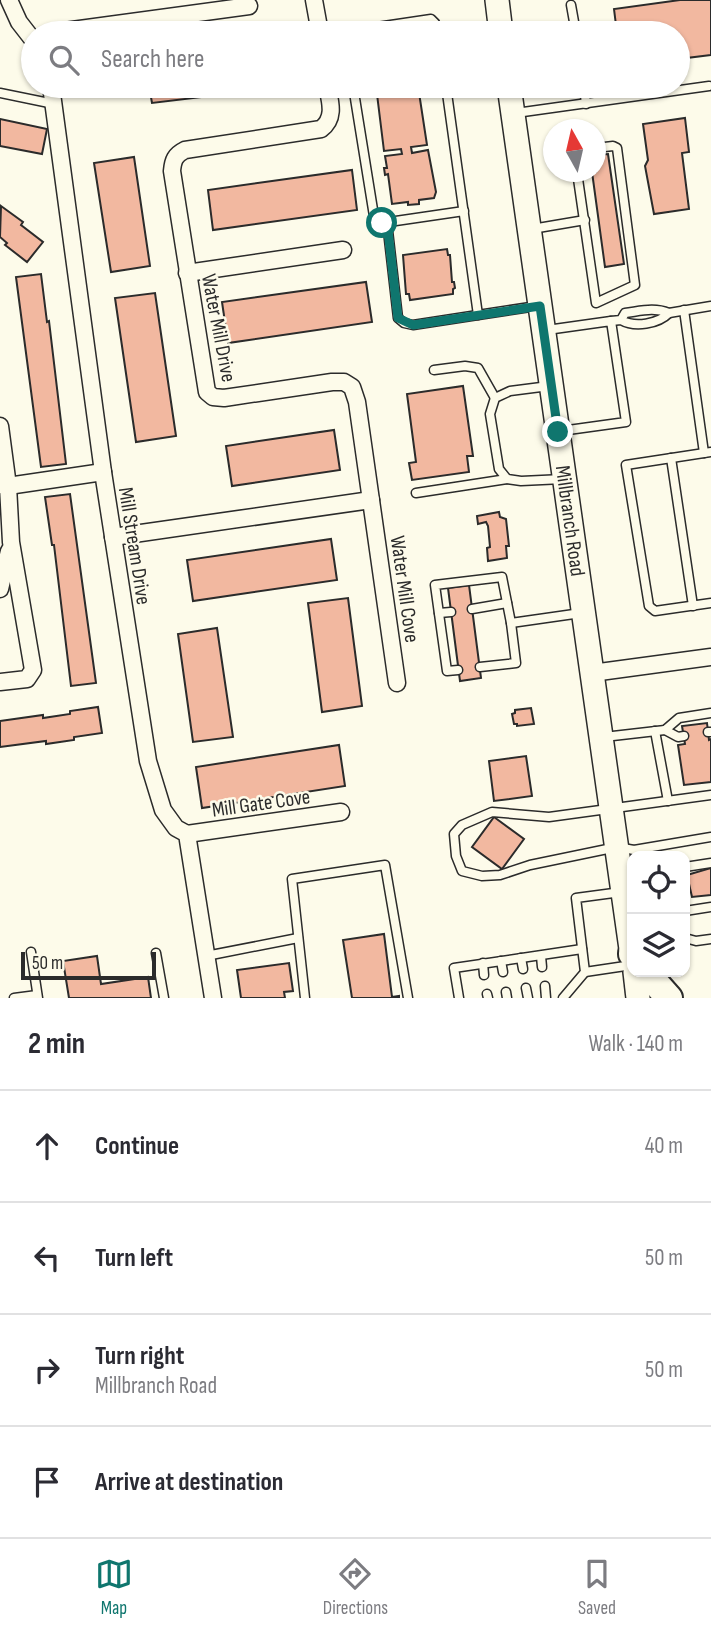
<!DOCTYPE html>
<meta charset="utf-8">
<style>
body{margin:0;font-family:"Sofia Sans Condensed",sans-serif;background:#f2f2f3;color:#2b2b33}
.controls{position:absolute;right:21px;bottom:21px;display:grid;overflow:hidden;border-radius:14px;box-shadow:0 2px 5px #0004}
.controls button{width:63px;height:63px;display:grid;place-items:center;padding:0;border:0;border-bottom:2px solid #e1e1e2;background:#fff;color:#2b2b33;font:35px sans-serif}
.compass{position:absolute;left:543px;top:119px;width:63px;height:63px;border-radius:50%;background:#fff;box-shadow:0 2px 5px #0004;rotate:352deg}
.scale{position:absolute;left:21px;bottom:18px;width:135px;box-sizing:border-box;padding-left:7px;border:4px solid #2b2b2b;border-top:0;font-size:19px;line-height:24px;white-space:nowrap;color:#2b2b2b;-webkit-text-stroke:5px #fdfbea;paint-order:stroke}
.stop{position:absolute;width:21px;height:21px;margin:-16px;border:5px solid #0f766e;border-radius:50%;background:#fff}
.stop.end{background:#0f766e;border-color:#fff;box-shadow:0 2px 7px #0008}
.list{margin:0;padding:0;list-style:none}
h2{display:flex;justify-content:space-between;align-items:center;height:91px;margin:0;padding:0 28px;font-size:30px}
h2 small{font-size:23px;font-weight:400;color:#7c7c81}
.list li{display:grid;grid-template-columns:46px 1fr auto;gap:21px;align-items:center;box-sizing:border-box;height:112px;padding:0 28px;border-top:2px solid #e1e1e2}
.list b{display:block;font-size:26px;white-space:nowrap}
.list p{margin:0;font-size:23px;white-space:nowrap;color:#7c7c81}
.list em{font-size:23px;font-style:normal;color:#7c7c81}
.icon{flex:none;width:38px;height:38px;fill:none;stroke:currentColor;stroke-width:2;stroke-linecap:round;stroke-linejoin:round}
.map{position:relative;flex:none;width:711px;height:998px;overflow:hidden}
.search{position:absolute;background:#fff;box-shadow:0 2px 5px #0004;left:21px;right:21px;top:21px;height:77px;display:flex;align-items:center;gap:18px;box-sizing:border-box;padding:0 24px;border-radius:38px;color:#7c7c81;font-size:26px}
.sheet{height:539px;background:#fff}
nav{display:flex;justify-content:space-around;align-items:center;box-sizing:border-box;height:98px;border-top:2px solid #e1e1e2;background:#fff;font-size:19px;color:#7c7c81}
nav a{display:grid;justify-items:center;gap:4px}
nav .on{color:#0f766e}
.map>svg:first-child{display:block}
</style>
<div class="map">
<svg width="711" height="998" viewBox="0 0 711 998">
<rect width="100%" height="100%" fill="#fdfbea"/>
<g fill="#f2b8a0" stroke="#2b2b2b" stroke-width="2">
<polygon points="680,0 711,0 711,55 678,59 678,33 617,33 614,9"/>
<polygon points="149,86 294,86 152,103"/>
<polygon points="376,86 418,86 427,145 411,147 412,153 428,150 436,192 434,198 419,200 419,204 408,205 408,202 392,204 388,174 385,175 384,168 387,168 385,156 402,154 401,149 384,151"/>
<polygon points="685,118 689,152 682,153 689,209 654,214 645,166 648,160 643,124"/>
<polygon points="0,119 47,129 42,154 0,146"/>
<polygon points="608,154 624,264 605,267 592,172 596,172 596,155"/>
<polygon points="134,157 150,266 111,272 94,163"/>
<polygon points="352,170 357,210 213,230 208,190"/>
<polygon points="1,206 23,222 21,225 43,242 27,262 5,245 7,243 0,237"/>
<polygon points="447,249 448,255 450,255 452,282 454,282 455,288 453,289 453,294 410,300 409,294 406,294 403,255"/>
<polygon points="41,274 47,322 49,321 66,464 41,467 16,277"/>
<polygon points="366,282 372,322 228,343 222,302"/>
<polygon points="155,293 176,436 136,442 115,298"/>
<polygon points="463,386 473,456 467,456 469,472 412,480 409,463 416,462 407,394"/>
<polygon points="334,430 340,470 232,486 226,446"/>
<polygon points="70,494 96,683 71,686 54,545 52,545 45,497"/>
<polygon points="499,512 500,517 506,519 509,546 506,546 507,558 488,561 487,548 490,547 488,526 486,522 478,524 477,516"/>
<polygon points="331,539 337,580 193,601 187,560"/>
<polygon points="469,585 481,678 460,681 448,588"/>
<polygon points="348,598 362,706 322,712 308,603"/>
<polygon points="217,628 233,737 193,742 178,634"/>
<polygon points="98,707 102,733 74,737 74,740 46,744 46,741 0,747 0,721 43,715 43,718 70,714 70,711"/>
<polygon points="531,708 534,724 517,726 517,724 514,724 512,714 515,713 515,710"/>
<polygon points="707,723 709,740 711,739 711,782 684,785 678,745 685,744 682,726"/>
<polygon points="339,745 345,786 202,808 196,767"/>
<polygon points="526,756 532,796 494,801 489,761"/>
<polygon points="494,817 524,839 502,869 472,847"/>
<polygon points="711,868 711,895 692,897 687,875"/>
<polygon points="384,934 392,997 399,996 399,998 352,998 343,940"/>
<polygon points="97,956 101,984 148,977 151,998 69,998 63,961"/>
<polygon points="289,963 293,991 284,992 285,998 241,998 237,970"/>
</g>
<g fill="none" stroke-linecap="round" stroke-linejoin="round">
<defs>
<g id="lane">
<polyline points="571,5 576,33"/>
<polyline points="352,33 357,30 431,19 435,23 439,33"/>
<polyline points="456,33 498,27"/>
<polyline points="353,86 374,216 382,223 464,211"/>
<polyline points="446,86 478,315 537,306"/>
<polyline points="584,86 586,104"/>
<polyline points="0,93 54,104"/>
<polyline points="516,113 709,86"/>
<polyline points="577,172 596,303 635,285 617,148 613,146 596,148"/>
<polyline points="387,222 398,318 404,323 413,325 478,315"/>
<polyline points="532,229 585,220"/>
<polyline points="684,310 704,453"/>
<polyline points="669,313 711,306"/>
<path d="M611,321L621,320L625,313C641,311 654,307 669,313C658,324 635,328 621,320"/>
<polyline points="547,330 611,321 626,422 561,431"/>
<polyline points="434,370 465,366 478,368 495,398"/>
<polyline points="549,386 510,391 495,398 490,414 499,469 507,479 521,481 563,479"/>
<polyline points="711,452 626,465 649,606 655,611 711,603"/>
<polyline points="671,458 693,606"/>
<polyline points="416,493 507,479"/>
<polyline points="472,609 507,603"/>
<polyline points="439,613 451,612"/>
<polyline points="480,667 516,663 511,623"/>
<polyline points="458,670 447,671 435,585 502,577 511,623 581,613"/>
<polyline points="665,730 678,737 684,736"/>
<polyline points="655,731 668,801"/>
<polyline points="708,732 711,732"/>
<polyline points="604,737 665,730 679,718 711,713"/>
<polyline points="711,795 549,817 492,812 462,825 454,834 456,856 462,871 482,876 500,875 530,865 617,847 634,850 711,837"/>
<polyline points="685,867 711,863"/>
<polyline points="685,911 711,907"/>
<polyline points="685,938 696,941 711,939"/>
<polyline points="31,952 38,998"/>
<polyline points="156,953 164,998"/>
<polyline points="206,956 298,938"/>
<polyline points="541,956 542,967"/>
<polyline points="521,958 523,969"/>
<polyline points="501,961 503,972"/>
<polyline points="483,963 484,975"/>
<polyline points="585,972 632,965"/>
<polyline points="545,986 546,998"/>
<polyline points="526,988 528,998"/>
<polyline points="506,992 507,998"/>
<polyline points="487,994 488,998"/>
<polyline points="14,998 37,995"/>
<polyline points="305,998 292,879 385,865 408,998"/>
<polyline points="459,998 454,968 582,949"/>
<polyline points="563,998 585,972 576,898 621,892"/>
</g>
<g id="street">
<polyline points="9,0 19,22 33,40"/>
<polyline points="314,0 320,33"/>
<polyline points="50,33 249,6"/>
<polyline points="51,86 103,472 148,761 163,810 176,828 187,834 213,998"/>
<path d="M327,86C330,101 336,118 321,129L185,150C175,155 173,160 172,171L207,392L213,397L224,398L332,382H344L352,387L357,402L397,683"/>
<polyline points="187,273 343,250"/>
<polyline points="0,426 8,486 11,542 33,670 27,679 0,682"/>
<polyline points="0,485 8,486 103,472"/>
<polyline points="113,537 371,500"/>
<polyline points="0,589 9,551"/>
<polyline points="592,673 711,657"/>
<polyline points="187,834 341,812"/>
</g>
<g id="secondary">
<polyline points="497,0 501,33"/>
<path id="s1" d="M509,86L632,956"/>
<polyline points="635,972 638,998"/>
</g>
<g id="primary">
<polyline points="632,953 632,954"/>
<polyline points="646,972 669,998"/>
</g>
</defs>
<use href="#lane" stroke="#2b2b2b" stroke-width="11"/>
<use href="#street" stroke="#2b2b2b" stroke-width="19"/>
<use href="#secondary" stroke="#2b2b2b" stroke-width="26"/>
<use href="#primary" stroke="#2b2b2b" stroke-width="30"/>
<use href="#lane" stroke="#fdfbea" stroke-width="8"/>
<use href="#street" stroke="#fdfbea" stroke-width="16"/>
<use href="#secondary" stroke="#fdfbea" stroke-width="23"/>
<use href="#primary" stroke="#fdfbea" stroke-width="26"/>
</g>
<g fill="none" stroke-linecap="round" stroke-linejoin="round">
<polyline stroke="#0f766e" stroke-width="9" points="382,223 387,222 398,318 413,325 540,306 558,432"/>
</g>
<g text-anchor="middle" stroke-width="5" stroke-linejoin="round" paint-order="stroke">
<g font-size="21" fill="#2b2b2b" stroke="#fdfbea">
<text transform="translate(219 328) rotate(79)" y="7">Water Mill Drive</text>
<text dy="7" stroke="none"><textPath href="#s1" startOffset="439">Millbranch Road</textPath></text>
<text transform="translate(135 546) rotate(81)" y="7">Mill Stream Drive</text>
<text transform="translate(405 589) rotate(82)" y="7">Water Mill Cove</text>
<text transform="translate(261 803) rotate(-8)" y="7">Mill Gate Cove</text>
</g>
</g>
</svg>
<div class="controls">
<button><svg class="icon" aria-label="locate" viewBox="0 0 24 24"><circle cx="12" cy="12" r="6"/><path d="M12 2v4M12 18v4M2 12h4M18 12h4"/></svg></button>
<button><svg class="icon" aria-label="layers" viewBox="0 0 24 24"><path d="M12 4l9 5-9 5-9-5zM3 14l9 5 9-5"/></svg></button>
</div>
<svg class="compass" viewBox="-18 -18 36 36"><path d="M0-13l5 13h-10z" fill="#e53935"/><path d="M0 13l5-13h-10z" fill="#7c7c81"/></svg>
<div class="scale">50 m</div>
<div class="stop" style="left:382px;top:223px"></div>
<div class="stop end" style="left:558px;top:432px"></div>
<div class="search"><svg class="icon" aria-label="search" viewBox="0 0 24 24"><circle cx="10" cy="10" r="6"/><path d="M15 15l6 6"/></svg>Search here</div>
</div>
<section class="sheet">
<h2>2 min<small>Walk · 140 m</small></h2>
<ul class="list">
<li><svg class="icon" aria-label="ahead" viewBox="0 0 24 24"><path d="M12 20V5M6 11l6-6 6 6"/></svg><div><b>Continue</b></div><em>40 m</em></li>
<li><svg class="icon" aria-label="left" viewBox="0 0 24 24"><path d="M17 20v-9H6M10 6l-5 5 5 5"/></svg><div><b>Turn left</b></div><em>50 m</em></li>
<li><svg class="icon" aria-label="right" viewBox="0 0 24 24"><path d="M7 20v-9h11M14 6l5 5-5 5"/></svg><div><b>Turn right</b><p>Millbranch Road</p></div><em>50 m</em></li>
<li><svg class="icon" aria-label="arrive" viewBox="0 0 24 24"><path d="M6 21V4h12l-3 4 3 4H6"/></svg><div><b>Arrive at destination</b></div></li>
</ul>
</section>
<nav>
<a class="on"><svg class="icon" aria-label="map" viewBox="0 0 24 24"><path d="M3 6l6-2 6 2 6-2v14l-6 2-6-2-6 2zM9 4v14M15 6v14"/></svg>Map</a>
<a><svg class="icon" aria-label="directions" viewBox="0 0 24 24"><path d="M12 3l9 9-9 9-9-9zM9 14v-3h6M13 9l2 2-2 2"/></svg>Directions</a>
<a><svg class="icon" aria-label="saved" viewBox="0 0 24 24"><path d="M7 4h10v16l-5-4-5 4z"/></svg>Saved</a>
</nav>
